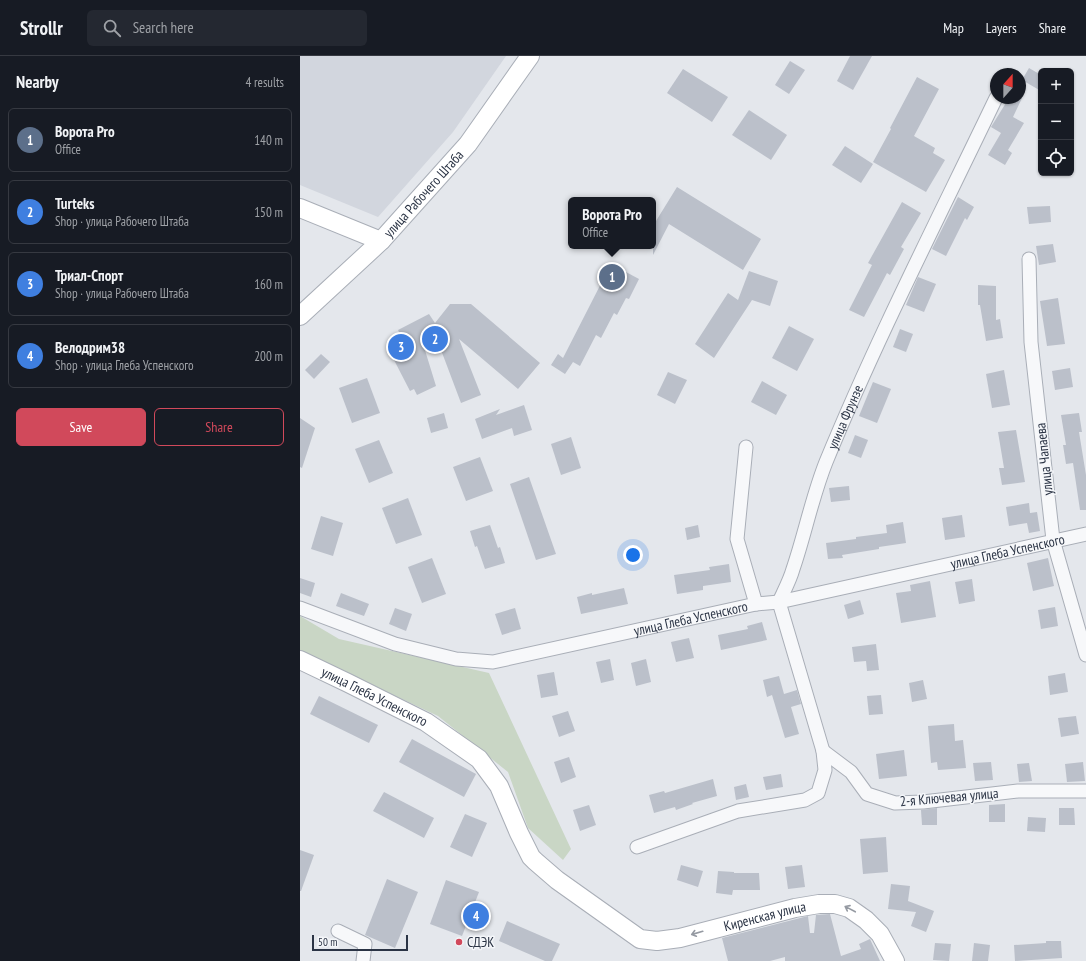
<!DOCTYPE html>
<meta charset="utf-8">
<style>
body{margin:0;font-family:"PT Sans Narrow",sans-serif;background:#242831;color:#f1f3f6}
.controls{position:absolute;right:12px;top:12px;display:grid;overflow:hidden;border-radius:6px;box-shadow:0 1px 3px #0004}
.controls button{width:36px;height:36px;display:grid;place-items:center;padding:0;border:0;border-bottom:1px solid #363941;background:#171b24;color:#f1f3f6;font:20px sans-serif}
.compass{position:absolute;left:690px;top:12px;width:36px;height:36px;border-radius:50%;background:#171b24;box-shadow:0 1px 3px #0004;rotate:21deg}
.scale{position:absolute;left:12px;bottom:10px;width:96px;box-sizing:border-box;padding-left:4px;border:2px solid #2b3445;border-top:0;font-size:11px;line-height:14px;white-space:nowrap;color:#2b3445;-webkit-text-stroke:3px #f4f6f9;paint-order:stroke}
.you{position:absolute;left:333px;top:499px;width:14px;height:14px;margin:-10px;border:3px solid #fff;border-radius:50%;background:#1a73e8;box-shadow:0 0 0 6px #1a73e833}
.badge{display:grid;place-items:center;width:26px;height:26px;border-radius:50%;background:#d1495b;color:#fff;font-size:13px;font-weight:700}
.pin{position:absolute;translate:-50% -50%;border:2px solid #fff;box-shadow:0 1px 4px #0006}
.popup{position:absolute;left:268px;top:141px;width:88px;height:52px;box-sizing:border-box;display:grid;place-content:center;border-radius:6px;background:#171b24;filter:drop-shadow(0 1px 3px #0005);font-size:13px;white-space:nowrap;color:#9ea1a6}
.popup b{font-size:15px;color:#f1f3f6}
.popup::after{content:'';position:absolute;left:50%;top:100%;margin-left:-8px;border:8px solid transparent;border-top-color:#171b24}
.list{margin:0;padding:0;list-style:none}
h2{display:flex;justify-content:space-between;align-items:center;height:52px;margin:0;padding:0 16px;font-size:17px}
h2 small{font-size:13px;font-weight:400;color:#9ea1a6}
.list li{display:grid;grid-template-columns:26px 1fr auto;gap:12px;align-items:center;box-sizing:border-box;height:64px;margin:0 8px 8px;padding:0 8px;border:1px solid #363941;border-radius:6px}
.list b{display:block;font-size:15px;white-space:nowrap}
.list p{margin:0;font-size:13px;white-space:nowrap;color:#9ea1a6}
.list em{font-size:13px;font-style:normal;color:#9ea1a6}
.actions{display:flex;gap:8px;padding:12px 16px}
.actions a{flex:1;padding:9px 0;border:1px solid #d1495b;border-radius:6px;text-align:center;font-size:14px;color:#d1495b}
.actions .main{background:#d1495b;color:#fff}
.icon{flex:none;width:22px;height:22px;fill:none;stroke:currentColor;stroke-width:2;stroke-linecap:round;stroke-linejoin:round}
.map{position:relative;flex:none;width:786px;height:905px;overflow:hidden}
header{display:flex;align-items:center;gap:24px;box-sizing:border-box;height:56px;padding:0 20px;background:#171b24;border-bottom:1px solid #363941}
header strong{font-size:19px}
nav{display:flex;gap:22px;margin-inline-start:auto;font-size:14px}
.search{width:280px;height:36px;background:#242831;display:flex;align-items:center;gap:10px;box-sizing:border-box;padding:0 14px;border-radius:6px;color:#9ea1a6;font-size:15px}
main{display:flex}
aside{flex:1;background:#171b24}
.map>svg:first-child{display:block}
</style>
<header>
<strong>Strollr</strong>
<div class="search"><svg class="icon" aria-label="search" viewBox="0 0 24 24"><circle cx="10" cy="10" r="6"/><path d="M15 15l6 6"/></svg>Search here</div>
<nav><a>Map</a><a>Layers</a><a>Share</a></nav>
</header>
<main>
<aside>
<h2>Nearby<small>4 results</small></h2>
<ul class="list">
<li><span class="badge" style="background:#5c6f8a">1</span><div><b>Ворота Pro</b><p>Office</p></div><em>140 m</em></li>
<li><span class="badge" style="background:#3f7fe0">2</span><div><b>Turteks</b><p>Shop · улица Рабочего Штаба</p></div><em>150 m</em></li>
<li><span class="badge" style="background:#3f7fe0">3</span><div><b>Триал-Спорт</b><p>Shop · улица Рабочего Штаба</p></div><em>160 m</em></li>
<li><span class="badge" style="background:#3f7fe0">4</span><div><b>Велодрим38</b><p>Shop · улица Глеба Успенского</p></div><em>200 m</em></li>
</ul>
<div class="actions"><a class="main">Save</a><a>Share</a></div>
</aside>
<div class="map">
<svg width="786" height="905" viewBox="0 0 786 905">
<rect width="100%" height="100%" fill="#e4e7ec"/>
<polygon fill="#d2d6de" points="0,0 206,0 153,76 78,161 0,129"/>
<polygon fill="#c9d6c5" points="0,560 39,583 189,617 271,793 263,804 228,772 208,716 138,660 0,595"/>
<g fill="#bbc0ca">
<polygon points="550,0 572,0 553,34 537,25"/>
<polygon points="490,5 505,14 489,38 475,29"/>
<polygon points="729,12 741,19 741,35 722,24"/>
<polygon points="383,13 428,41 412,66 367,37"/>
<polygon points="617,21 639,33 614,80 635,92 633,97 645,104 626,136 573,106 591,73 590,72"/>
<polygon points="709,42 722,42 713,61 724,67 708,94 712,97 705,109 688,99 701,77 691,71"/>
<polygon points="449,54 487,79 471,104 432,79"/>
<polygon points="545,90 573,108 561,127 532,109"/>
<polygon points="377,131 461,183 443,214 369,168 353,199 353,163 356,165"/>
<polygon points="658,141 674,151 667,164 665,162 646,200 632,193"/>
<polygon points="602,146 621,157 601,191 604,193 590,219 587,217 564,261 549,254 572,209 568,207"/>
<polygon points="750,150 751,166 729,168 727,151"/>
<polygon points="753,188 756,206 739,209 736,190"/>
<polygon points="311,208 339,223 329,243 326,242 317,259 314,257 301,282 296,279 280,310 273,306 265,318 251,309 258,298 263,302"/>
<polygon points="449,215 478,225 470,250 452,244 414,302 395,288 428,237 438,244"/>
<polygon points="618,221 636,228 624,256 606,249"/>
<polygon points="678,229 696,230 696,264 700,263 703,282 686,285 680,249 678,249"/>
<polygon points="758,242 765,288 747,290 740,245"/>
<polygon points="150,248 171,248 240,307 218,333 159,283 181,339 161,347 138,286 124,291 136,330 117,339 114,333 110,335 94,304 100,301 96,293 105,288 98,274 129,258 135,267"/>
<polygon points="489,270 514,283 497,315 472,302"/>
<polygon points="600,273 613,278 606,296 593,291"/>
<polygon points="21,298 30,306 14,323 5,314"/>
<polygon points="770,312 773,331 755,334 752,315"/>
<polygon points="704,314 710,349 692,352 686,318"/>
<polygon points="368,316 387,324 375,348 357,339"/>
<polygon points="67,322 80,357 52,367 39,332"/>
<polygon points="462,325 487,339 476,359 451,346"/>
<polygon points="573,326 591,333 577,367 559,360"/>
<polygon points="224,349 232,374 214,380 212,372 182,383 175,363 200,353 196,359"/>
<polygon points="144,357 148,372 131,377 127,362"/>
<polygon points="779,357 782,376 779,376 786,419 786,454 780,454 773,407 766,408 763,389 766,389 761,359"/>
<polygon points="0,362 15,372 2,412 0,411"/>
<polygon points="716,374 725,426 702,429 699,412 704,412 698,376"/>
<polygon points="555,379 568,384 561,402 548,397"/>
<polygon points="271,381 281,412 261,419 251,388"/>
<polygon points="79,384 93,417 69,427 55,393"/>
<polygon points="180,401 193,435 166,445 153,411"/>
<polygon points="229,421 256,498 236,504 210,428"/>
<polygon points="549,430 550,444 531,446 529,432"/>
<polygon points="108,442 122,479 96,488 82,452"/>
<polygon points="729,447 730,457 737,456 740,475 729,477 727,467 709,470 706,451"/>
<polygon points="662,459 665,481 645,484 642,462"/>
<polygon points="21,460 43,467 33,500 11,493"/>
<polygon points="603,466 606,487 579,491 579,493 542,499 543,502 528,503 526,487 556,483 556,481 587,477 586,469"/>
<polygon points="190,469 198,492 200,491 205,507 185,513 177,490 175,491 170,475"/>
<polygon points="398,469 400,481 387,484 385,472"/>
<polygon points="132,502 146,538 122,547 108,511"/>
<polygon points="748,502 754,530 733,535 727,507"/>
<polygon points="429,508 431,526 403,530 403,534 377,538 374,519 410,514 409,511"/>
<polygon points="0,522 15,527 11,541 0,537"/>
<polygon points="672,523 675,545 659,548 655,526"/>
<polygon points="630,525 636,561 601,567 596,537 611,535 610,529"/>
<polygon points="324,532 328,548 281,558 277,541 292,537 292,539"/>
<polygon points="41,537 69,548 64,560 36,550"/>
<polygon points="560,544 564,558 548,563 544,549"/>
<polygon points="755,551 758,570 741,573 738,554"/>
<polygon points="95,552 112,558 106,575 89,568"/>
<polygon points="215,552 221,573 202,579 195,558"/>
<polygon points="462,566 467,584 421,594 418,579 448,573 447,570"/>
<polygon points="389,582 394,602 376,606 371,586"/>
<polygon points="576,588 579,614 567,615 566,605 554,606 552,591"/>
<polygon points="310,603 314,624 301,627 296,606"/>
<polygon points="346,603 351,626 336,630 331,607"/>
<polygon points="254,616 258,639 241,642 237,619"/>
<polygon points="765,617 768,636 750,639 748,620"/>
<polygon points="479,620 484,638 497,634 501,648 491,651 499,678 485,682 472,639 467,641 463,624"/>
<polygon points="623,624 627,643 612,646 609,627"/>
<polygon points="581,639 583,658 569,659 567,640"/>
<polygon points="19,640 78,669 69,687 10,658"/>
<polygon points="268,655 275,675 259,681 252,660"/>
<polygon points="776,660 779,678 761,681 758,662"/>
<polygon points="654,668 655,685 663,684 666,712 638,714 637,706 631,707 628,670"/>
<polygon points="112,683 176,718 164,741 99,706"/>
<polygon points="604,694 607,720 579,723 576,698"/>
<polygon points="269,701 276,721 261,727 254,706"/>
<polygon points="691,706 693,724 675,725 673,707"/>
<polygon points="783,706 785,725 767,726 765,708"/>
<polygon points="729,707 732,725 719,726 717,708"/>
<polygon points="481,718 483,731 466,734 463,721"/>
<polygon points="413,723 417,740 392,747 393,748 376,754 375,751 354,757 349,739 364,735 365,737"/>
<polygon points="446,728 449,741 436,744 434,731"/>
<polygon points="84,736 134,762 124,782 73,755"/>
<polygon points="705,748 705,766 689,766 689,749"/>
<polygon points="289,749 296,769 280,775 273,754"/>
<polygon points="637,752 637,769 622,769 621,754"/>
<polygon points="759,752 774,752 775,769 759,769"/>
<polygon points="165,758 187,767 172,801 150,791"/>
<polygon points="728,761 746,762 745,776 727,775"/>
<polygon points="586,781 588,816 563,818 560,783"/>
<polygon points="0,794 14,799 1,835 0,835"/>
<polygon points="381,809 403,815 398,831 377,824"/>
<polygon points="502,809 505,831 488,833 485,811"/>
<polygon points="418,815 434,816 434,817 459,817 460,834 433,834 432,839 416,837"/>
<polygon points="87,823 118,836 95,892 65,879"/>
<polygon points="146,824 179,836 162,880 130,868"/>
<polygon points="591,828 610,830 608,845 634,855 626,876 611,870 616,856 588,853"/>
<polygon points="530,858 541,900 561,893 559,888 570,883 580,905 485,905 485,901 470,905 428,905 422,882 508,860 510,877 514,877 516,859"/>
<polygon points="207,865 260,888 252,905 245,905 199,885"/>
<polygon points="746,885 761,885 762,902 715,905 714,889 746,887"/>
<polygon points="635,887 651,888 649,905 633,904"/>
<polygon points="674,887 690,889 688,905 672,905"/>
</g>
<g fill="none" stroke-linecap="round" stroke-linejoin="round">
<defs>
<g id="street">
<polyline points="729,203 731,286 753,484 786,599"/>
<polyline points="446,391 437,483 456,548"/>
<path id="s1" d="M0,552L95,588L156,603L193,606L456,548L479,546L786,478"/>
<path id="s2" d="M523,695L479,546C484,535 490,524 493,513C505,478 512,441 526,406C577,282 638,163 696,42"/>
<polyline points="337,791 438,755 505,744 518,737 525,714 523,695 551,716 567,738 595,747 623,746 718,735 786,735"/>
<polyline points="38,875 65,888 63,905"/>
</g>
<g id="secondary">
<polyline points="0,152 81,185"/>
<path id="s3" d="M0,260L81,185L168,88L230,0"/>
<path id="s4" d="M0,604L48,627L126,666L179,703L199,730L219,777L231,801L235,805L257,824L340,883L357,885L380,882L495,852L519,848H535L549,852L566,864L580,878L595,905"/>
</g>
</defs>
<use href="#street" stroke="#a9aeb7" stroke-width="15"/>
<use href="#secondary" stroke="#a9aeb7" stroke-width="20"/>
<use href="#street" stroke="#f7f8fa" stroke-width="13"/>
<use href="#secondary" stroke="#fff" stroke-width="18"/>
</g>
<defs><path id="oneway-shaft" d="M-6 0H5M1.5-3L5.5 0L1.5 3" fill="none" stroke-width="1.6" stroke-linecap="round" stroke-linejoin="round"/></defs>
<g stroke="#959aa2">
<use href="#oneway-shaft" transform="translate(550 853) rotate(-152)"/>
<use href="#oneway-shaft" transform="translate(397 877) rotate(164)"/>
</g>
<circle fill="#d1495b" stroke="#f4f6f9" stroke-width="1.5" cx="159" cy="886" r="4"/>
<g text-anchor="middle" stroke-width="3" stroke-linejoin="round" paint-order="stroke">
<g font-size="14" fill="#2b3445" stroke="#f4f6f9">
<text dy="5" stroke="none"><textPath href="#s3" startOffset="174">улица Рабочего Штаба</textPath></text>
<text dy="5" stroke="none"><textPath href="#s2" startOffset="352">улица Фрунзе</textPath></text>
<text transform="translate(744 403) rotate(-96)" y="5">улица Чапаева</text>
<text dy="5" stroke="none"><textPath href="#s1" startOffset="728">улица Глеба Успенского</textPath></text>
<text dy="5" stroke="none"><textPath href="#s1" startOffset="404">улица Глеба Успенского</textPath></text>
<text dy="5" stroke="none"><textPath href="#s4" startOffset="83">улица Глеба Успенского</textPath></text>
<text transform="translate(649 741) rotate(-5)" y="5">2-я Ключевая улица</text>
<text dy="5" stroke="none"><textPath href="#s4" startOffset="581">Киренская улица</textPath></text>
</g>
<g font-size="14" fill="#2b3445" stroke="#f4f6f9" text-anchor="start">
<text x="167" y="891">СДЭК</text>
</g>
</g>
</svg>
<div class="controls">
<button>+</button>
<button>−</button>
<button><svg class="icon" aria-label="locate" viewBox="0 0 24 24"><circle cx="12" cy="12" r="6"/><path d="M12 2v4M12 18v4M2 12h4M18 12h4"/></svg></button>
</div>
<svg class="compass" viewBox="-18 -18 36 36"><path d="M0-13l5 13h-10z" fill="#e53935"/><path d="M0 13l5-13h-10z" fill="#9ea1a6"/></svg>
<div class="scale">50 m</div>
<div class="you"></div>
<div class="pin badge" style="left:312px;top:221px;background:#5c6f8a">1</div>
<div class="popup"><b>Ворота Pro</b>Office</div>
<div class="pin badge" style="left:135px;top:283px;background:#3f7fe0">2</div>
<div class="pin badge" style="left:101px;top:291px;background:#3f7fe0">3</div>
<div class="pin badge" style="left:176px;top:860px;background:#3f7fe0">4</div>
</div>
</main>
